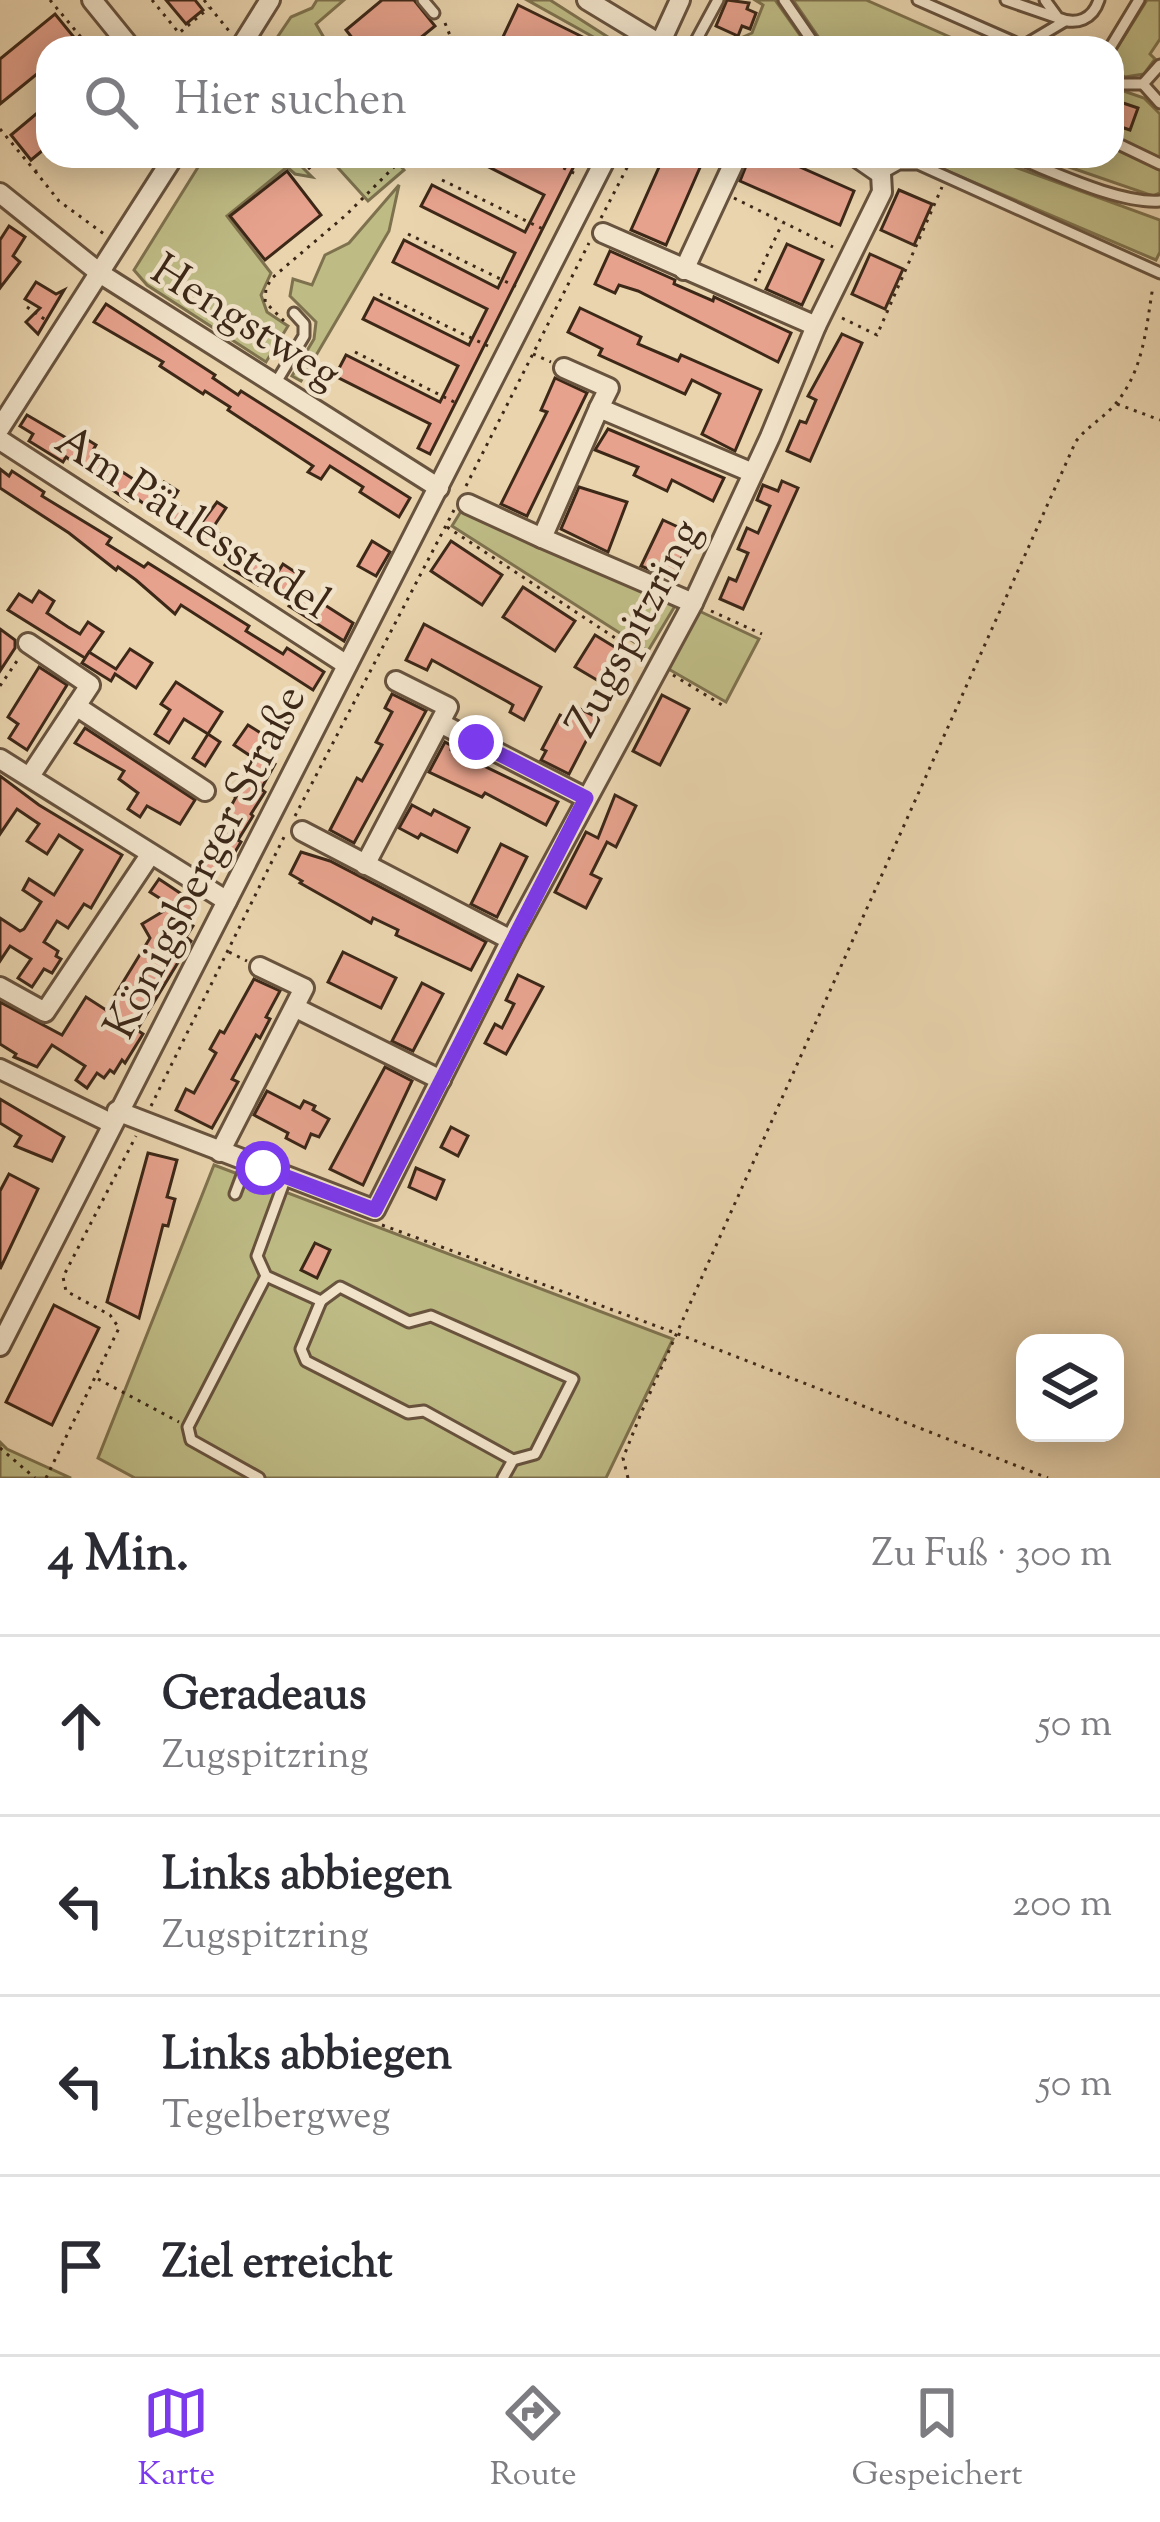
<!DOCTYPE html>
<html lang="de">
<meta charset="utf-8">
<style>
body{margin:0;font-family:"Sorts Mill Goudy",serif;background:#f7f7f7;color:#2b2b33}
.controls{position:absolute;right:36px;bottom:36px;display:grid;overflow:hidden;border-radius:24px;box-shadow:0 6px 30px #0003}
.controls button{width:108px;height:108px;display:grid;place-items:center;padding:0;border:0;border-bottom:3px solid #e1e1e2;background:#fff;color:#2b2b33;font:60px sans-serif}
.stop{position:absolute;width:36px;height:36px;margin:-27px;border:9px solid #7c3aed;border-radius:50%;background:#fff}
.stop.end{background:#7c3aed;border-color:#fff;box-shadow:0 3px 12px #0008}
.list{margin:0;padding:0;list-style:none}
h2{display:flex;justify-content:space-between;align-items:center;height:156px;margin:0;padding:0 48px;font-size:51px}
h2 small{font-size:39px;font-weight:400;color:#7c7c81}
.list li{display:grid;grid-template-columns:78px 1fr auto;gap:36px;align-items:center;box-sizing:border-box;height:180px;padding:0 48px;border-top:3px solid #e1e1e2}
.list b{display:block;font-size:45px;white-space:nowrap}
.list p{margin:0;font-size:39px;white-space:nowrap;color:#7c7c81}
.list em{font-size:39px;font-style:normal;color:#7c7c81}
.icon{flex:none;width:66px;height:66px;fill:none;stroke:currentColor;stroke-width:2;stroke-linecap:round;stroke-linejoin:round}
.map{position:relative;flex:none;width:1160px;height:1478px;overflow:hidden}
.search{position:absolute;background:#fff;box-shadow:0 6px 30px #0003;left:36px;right:36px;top:36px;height:132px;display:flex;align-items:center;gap:30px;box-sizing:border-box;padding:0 42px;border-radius:36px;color:#7c7c81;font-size:45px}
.sheet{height:876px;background:#fff}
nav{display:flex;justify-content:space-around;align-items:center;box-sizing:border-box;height:168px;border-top:3px solid #e1e1e2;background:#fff;font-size:33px;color:#7c7c81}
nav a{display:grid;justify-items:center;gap:6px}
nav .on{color:#7c3aed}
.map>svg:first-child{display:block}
</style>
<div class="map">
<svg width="1160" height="1478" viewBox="0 0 1160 1478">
<rect width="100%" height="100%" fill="#e9d4ae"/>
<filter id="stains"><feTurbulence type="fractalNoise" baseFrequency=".00167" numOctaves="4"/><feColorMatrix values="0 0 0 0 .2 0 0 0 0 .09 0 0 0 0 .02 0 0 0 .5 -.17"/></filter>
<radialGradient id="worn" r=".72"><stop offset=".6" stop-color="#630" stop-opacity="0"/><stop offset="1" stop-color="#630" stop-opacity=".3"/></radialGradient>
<g fill="#bebb85" stroke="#7e724e" stroke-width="3">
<polygon points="317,0 344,0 316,24 330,48 270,48 291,17 312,8"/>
<polygon points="527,0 550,0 611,39 597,39"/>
<polygon points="755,0 775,0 809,48 718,48 752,33 763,5"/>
<polygon points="793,0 866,0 975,48 826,48"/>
<polygon points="1147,0 1160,0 1160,39 1150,54 1155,59 1144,74 1125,77 1114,70 1114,53"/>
<polygon points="1112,87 1144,98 1160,114 1160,159 1112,135"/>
<polygon points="1112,145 1160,169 1160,193 1153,196 1037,156 1112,156"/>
<polygon points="205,156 291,156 312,177 295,174 287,167 227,216 271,273 261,295 267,312 288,326 266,362 147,285 134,270"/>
<polygon points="334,156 392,156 404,170 368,201 330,159"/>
<polygon points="912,156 985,156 1160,220 1160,252 1156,260"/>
<polygon points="399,185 389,231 301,381 292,376 314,339 316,322 290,296 293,279 312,285 325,255 349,243"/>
<polygon points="463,508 675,606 648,651 452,526"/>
<polygon points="697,610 759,639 726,702 665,667"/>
<polygon points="214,1165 673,1339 606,1478 135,1478 98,1458"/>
<polygon points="0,1442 7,1449 71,1478 0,1478"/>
</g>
<g fill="#e6a28d" stroke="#3d2818" stroke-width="3">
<polygon points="166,0 195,0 203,10 186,24"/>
<polygon points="382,0 414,0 435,26 408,48 360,48 346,30"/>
<polygon points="727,0 749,3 747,9 756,13 750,29 742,26 738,36 716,26"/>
<polygon points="518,5 605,48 516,48 501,41"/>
<polygon points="55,14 77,41 68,48 48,48 48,65 0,104 0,59"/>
<polygon points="1120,102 1138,108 1130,130 1112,124"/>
<polygon points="48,104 48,146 31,160 11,135"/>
<polygon points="467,156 579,156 430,454 418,448 430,424 335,376 346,355 440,402 458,366 363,319 374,298 469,345 487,309 393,262 404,240 498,288 515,253 421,206 432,185 525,232 544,195"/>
<polygon points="664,156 705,156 666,245 631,230"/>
<polygon points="750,156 775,156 854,191 840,225 740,181"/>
<polygon points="287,171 321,215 265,260 230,216"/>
<polygon points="899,190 932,204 914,245 881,230"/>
<polygon points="9,226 25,237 13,256 20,262 0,288 0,240"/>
<polygon points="787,244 823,260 802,305 766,289"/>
<polygon points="610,251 675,280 674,284 713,301 714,297 791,333 778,362 638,291 619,285 615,293 595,284"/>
<polygon points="870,254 903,269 885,309 852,294"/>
<polygon points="36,282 56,294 64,290 38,334 26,322 40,308 25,299"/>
<polygon points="106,304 215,375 213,378 238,395 241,391 410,498 399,517 360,492 363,487 330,466 321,479 308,472 313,466 228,410 230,407 205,391 203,394 160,366 163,362 94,322"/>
<polygon points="580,308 641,337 638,344 678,361 681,355 761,390 735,451 702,434 720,394 692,380 685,394 599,355 602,349 568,332"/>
<polygon points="842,334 862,343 810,461 787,451 800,421 806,423 816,400 808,396"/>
<polygon points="555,378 587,393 527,516 501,504 547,412 541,410"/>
<polygon points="27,415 75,443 80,435 96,445 92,452 156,494 164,482 178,491 172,501 203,521 217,502 226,508 212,529 278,572 283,564 298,574 292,584 353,623 344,641 289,606 292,601 261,581 258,585 225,565 229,559 203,542 201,546 132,495 128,501 66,457 63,462 29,441 33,434 20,426"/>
<polygon points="608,429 724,478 713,501 672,480 667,491 634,475 638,467 595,450"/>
<polygon points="0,469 9,476 12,471 44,492 42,496 111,538 107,544 144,567 148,563 249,626 246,631 283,654 287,648 324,672 313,690 181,605 175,614 136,580 118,567 116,570 69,533 0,488"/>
<polygon points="782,481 798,488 743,609 720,599 729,578 736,581 748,553 738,549 747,528 758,533 770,506 757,500 763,485 778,491"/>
<polygon points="579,487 627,502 608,552 561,529"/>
<polygon points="663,520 693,534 672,579 641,566"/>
<polygon points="372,541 390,552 376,576 358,566"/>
<polygon points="451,541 502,575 482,605 431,571"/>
<polygon points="523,587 575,621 555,651 503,617"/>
<polygon points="39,591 54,601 47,613 68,627 80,634 88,622 103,632 85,658 8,610 19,594 32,602"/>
<polygon points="424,624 541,687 524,720 510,712 513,705 508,702 432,660 427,670 406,660"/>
<polygon points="0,629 15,640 15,648 0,671"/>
<polygon points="595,635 626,654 607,686 575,667"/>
<polygon points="130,649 152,663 136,688 115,674 111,681 82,663 89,652 116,669"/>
<polygon points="39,667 67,685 27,750 9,738 18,724 8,717"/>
<polygon points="176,682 222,712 208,734 184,719 169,743 155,734 170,710 161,704"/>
<polygon points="392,694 426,711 354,843 330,830 357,778 362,781 382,745 376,742 392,712 385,708"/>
<polygon points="662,695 689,709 660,765 633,751"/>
<polygon points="570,704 598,718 569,774 541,760 546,751 542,749 560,715 564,717"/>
<polygon points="248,725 270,739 260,754 275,764 261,789 265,792 251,814 253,816 238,840 241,842 227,865 220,861 212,874 201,867 223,830 219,828 236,797 232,795 255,759 234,745"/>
<polygon points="85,728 195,800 180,824 147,806 140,817 128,809 138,793 119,779 124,771 75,743"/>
<polygon points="208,734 220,742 205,766 193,758"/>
<polygon points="445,742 452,746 451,750 558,802 546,825 485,793 482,797 429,772"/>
<polygon points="0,776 39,805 122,855 91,908 84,904 68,928 57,921 44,942 58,951 56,956 61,959 52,973 44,969 32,987 18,978 31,959 10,946 0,961 0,918 20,931 24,929 41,902 23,890 29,879 54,895 82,850 59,835 47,854 27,841 39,824 17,809 0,834"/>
<polygon points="615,795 636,806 616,847 607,842 591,874 601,879 586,908 555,892 586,832 598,838"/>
<polygon points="412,805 431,815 434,810 469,828 457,852 421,834 418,838 399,828"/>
<polygon points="501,844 527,857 497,917 471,904"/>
<polygon points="301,852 330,861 486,942 471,970 396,935 398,930 373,918 371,923 300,883 302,881 290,874"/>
<polygon points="159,879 198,905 187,922 193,926 186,937 191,941 137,1030 143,1034 125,1063 122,1060 114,1073 110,1070 104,1078 97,1073 87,1088 76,1080 85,1066 52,1045 37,1067 14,1057 16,1054 0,1044 0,1002 62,1035 86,997 106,1010 150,938 142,924 172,906 150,892"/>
<polygon points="343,952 396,978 381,1008 328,982"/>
<polygon points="518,975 543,987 506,1054 485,1043 495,1024 502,1028 514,1004 506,1000"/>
<polygon points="254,979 280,991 266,1017 270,1019 260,1038 256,1035 232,1079 238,1082 212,1128 176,1110 186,1089 194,1093 216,1053 210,1049 220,1031 224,1033"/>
<polygon points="422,983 443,994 413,1051 392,1041"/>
<polygon points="385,1067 412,1081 363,1185 330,1169"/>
<polygon points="267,1091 300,1108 304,1101 315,1106 313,1110 329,1119 319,1137 311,1134 305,1148 286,1138 288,1133 254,1115"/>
<polygon points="0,1099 64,1137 52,1161 15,1146 21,1136 0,1123"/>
<polygon points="451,1127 468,1136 458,1156 441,1147"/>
<polygon points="148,1153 177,1160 167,1197 175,1199 168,1226 163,1225 139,1318 107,1302"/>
<polygon points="416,1168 444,1180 436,1199 409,1187"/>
<polygon points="9,1174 38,1189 0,1269 0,1191"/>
<polygon points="315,1243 330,1250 317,1278 301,1270"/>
<polygon points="54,1305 99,1328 52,1425 6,1402"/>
</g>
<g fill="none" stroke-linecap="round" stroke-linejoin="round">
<defs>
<g id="service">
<polyline points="423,0 434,13"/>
<polyline points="784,0 817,48"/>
<polyline points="918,0 1023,46 1065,21"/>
<polyline points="1006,0 1058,18"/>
<path d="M1045,0L1058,18C1077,26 1093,19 1099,0"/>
<polyline points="692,48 718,0"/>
<polyline points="1110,48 1139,0"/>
<polyline points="1112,78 1121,84 1143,84 1160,65"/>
<polyline points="1143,84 1160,103"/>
<polyline points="1112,141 1160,164"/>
<path d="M1012,156C1052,171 1118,204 1160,201"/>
<polyline points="881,174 899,164 918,164 1160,273"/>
<polyline points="275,384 304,336 304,324 294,313"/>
<polyline points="286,1177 257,1256 266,1276 321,1301 340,1287 409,1322 431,1316 573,1379 535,1454 513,1460"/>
<polyline points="235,1194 247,1162"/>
<polyline points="321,1301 301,1349 306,1361 408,1413 424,1411 513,1460 503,1478"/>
<polyline points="259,1478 191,1440 188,1427 266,1276"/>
</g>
<g id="minor">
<polyline points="92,0 131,48"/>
<polyline points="587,0 658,43"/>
<polyline points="240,48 270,0"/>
<polyline points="658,48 680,0"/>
<polyline points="0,193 101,274 439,488"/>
<polyline points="603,233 816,326"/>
<polyline points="684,270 737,156"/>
<polyline points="564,368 609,388 599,408"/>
<polyline points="0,428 174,156"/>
<polyline points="0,440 347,665"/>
<polyline points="468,504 542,538"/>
<polyline points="693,603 542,538 599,408 753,473"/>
<polyline points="28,643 90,685 30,776"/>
<polyline points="76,706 205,791"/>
<polyline points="440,723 586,798"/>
<polyline points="0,759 227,901"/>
<polyline points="302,831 511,940"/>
<polyline points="365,865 448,707 396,681"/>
<polyline points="0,987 45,1012 150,855"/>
<polyline points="296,1008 441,1080"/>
<polyline points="0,1069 111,1123"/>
<polyline points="117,1111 375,1210 511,940 693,603 770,437 816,326 882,192 881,174 855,156"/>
<polyline points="220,1152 304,988 260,967"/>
<polyline points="0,1346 607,156"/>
</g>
</defs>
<use href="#service" stroke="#68533e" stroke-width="15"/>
<use href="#minor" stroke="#68533e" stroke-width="24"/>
<g stroke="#3d2818" stroke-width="3" stroke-dasharray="3 6" stroke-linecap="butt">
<polyline points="50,0 90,48"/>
<polyline points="152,0 179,33 209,8"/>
<polyline points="204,0 229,31"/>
<polyline points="445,23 455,48"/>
<polyline points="0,129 35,171 39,171"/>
<polyline points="539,156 576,174"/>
<polyline points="308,169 324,156"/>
<polyline points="35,171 59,201 104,234"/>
<polyline points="442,180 547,231"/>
<polyline points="734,198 833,247"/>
<polyline points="601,218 633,156"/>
<polyline points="408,234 519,288"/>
<polyline points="755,281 782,224"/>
<polyline points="380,294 488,346"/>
<polyline points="27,307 47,321"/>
<polyline points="842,318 877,335 942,187"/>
<polyline points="284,321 265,302 266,288 272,278 346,215 405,156"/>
<polyline points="355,352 458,404"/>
<polyline points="533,354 551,362"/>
<polyline points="1117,404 1160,420"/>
<polyline points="466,486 589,243"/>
<polyline points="447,527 644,657"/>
<polyline points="711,611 762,634"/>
<polyline points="673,675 722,705"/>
<polyline points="0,686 19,658"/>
<polyline points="295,816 454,510"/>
<polyline points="229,952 247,961"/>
<polyline points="151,1106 285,835"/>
<polyline points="382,1225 678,1334 1048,1478"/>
<polyline points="98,1379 179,1422"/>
<polyline points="0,1448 35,1478"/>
<polyline points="46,1478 119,1328 110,1315 66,1291 63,1277 136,1136"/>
<path d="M628,1478L623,1458L642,1411L1076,441C1088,426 1105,417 1117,402C1144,368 1146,328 1153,286"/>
</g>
<use href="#service" stroke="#f1e3ca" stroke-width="9"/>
<use href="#minor" stroke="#f1e3ca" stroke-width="18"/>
</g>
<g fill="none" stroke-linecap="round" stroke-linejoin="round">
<polyline stroke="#7c3aed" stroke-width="15" points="263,1168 375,1210 586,798 476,742"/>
</g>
<g text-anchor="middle" stroke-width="9" stroke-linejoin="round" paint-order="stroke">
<g font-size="45" fill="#3d2818" stroke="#f1e3ca">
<text transform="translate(247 320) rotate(32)" y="16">Hengstweg</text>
<text transform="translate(194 520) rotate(33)" y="16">Am Päulesstadel</text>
<text transform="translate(632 627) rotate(-62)" y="16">Zugspitzring</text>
<text transform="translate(203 861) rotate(-63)" y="16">Königsberger Straße</text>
</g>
</g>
<rect width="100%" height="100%" filter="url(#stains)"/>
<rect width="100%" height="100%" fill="url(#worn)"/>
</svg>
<div class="controls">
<button><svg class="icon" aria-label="layers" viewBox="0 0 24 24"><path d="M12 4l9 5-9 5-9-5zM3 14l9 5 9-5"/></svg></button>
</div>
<div class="stop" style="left:263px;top:1168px"></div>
<div class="stop end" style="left:476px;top:742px"></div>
<div class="search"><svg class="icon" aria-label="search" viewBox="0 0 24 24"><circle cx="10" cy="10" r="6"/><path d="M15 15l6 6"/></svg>Hier suchen</div>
</div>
<section class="sheet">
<h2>4 Min.<small>Zu Fuß · 300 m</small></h2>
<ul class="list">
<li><svg class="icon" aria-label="ahead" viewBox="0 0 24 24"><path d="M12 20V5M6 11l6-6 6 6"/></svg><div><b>Geradeaus</b><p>Zugspitzring</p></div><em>50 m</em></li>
<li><svg class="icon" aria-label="left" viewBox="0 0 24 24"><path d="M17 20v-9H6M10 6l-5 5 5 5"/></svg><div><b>Links abbiegen</b><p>Zugspitzring</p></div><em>200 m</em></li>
<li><svg class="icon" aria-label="left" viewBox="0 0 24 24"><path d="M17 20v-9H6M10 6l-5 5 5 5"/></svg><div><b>Links abbiegen</b><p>Tegelbergweg</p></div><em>50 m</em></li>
<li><svg class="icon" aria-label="arrive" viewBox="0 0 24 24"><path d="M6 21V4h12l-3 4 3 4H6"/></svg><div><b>Ziel erreicht</b></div></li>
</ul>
</section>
<nav>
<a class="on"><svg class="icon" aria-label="map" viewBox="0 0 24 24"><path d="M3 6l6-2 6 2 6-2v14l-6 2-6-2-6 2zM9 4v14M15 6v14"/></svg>Karte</a>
<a><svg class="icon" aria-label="directions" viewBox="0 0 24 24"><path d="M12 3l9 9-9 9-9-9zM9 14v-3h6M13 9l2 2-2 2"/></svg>Route</a>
<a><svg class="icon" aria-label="saved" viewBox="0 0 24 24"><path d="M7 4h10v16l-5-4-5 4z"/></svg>Gespeichert</a>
</nav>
